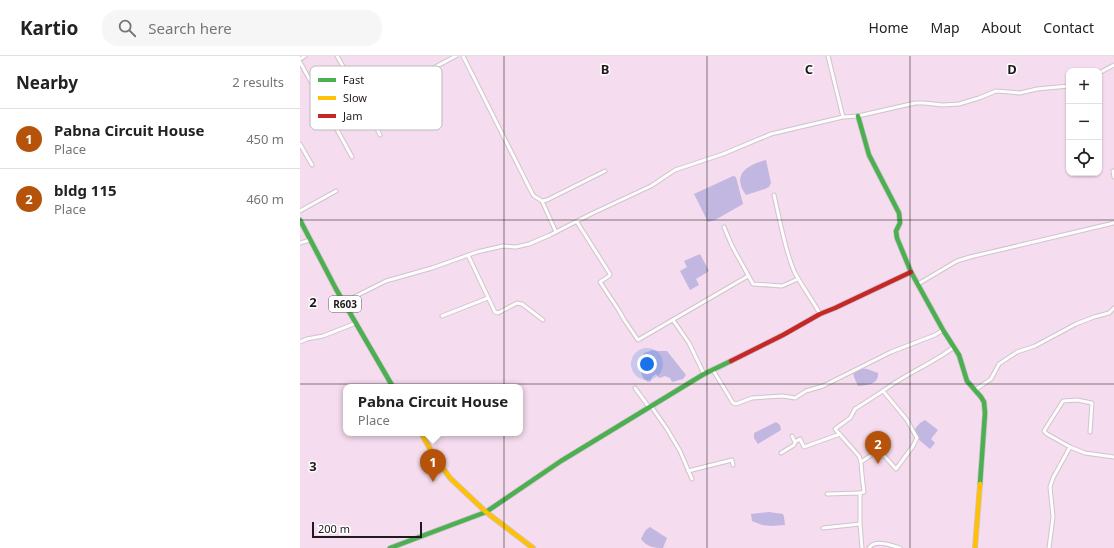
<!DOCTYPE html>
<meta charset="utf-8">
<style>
body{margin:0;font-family:"Noto Sans",sans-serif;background:#f6f6f6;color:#222}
.controls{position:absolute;right:12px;top:12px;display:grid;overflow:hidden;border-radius:8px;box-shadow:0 1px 3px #0004}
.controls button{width:36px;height:36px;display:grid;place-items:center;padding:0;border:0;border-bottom:1px solid #e0e0e0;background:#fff;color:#222;font:20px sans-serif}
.scale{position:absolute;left:12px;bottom:10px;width:110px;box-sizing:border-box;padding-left:4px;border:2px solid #22191f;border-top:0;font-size:11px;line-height:14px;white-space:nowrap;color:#22191f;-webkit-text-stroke:3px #fff;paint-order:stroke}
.you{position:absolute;left:347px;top:308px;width:14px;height:14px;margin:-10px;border:3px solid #fff;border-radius:50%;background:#1a73e8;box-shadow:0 0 0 6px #1a73e833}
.badge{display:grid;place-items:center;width:26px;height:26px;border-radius:50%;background:#b45309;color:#fff;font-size:13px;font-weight:700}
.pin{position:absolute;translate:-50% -33px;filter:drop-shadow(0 1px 2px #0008)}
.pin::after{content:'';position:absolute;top:21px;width:14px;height:12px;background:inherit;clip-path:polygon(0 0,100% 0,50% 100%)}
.popup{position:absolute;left:43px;top:328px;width:180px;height:52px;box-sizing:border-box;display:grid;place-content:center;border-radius:8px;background:#fff;filter:drop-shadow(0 1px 3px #0005);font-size:13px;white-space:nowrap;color:#767676}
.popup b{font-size:15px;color:#222}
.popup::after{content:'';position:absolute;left:50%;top:100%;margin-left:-8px;border:8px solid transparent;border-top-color:#fff}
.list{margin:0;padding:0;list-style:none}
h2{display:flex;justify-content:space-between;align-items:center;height:52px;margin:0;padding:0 16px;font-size:17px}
h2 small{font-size:13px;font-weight:400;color:#767676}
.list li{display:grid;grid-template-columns:26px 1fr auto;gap:12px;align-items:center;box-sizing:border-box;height:60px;padding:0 16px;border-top:1px solid #e0e0e0}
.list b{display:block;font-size:15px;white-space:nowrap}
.list p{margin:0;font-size:13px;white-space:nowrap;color:#767676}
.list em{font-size:13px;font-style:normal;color:#767676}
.icon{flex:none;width:22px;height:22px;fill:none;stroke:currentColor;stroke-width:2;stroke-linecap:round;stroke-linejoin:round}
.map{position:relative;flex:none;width:814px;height:492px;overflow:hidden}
header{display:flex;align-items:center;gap:24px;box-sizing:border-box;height:56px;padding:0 20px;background:#fff;border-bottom:1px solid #e0e0e0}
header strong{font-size:19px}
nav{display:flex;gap:22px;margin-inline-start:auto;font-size:14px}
.search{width:280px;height:36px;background:#f6f6f6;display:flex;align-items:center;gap:10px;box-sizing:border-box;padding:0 14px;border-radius:16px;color:#767676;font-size:15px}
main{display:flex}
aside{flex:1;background:#fff}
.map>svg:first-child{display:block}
</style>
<header>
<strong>Kartio</strong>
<div class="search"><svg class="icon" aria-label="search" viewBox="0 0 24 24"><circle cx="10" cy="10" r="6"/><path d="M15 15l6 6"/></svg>Search here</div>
<nav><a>Home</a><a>Map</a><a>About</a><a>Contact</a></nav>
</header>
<main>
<aside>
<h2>Nearby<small>2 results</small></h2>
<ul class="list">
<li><span class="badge">1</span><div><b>Pabna Circuit House</b><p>Place</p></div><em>450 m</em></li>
<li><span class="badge">2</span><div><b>bldg 115</b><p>Place</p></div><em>460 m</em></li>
</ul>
</aside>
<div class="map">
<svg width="814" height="492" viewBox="0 0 814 492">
<rect width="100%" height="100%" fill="#f6e8f2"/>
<path fill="#f5dcee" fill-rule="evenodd" d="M0,0H814V492H0ZM769,15H799V117H769ZM46,331H220V377H46Z"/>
<g fill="#c1b7e0">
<path d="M466,104L471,127L469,131L465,133L446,139C431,119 447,109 466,104Z"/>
<polygon points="433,120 436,121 443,148 415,164 408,166 394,138"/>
<polygon points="400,198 409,215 396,223 399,229 390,234 380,215 387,211 384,205"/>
<polygon points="353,294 358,295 367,295 386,319 383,323 372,326 370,322 365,320 359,322 356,318 352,321 351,325 348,326 344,323 341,317 343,314 347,312 341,301 344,297"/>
<path d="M560,312L567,313L578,317C579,329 566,329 558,330L554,321L553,316Z"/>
<polygon points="625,364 638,374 631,383 635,387 630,393 618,383 614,374 620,367"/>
<polygon points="476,366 480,369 481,374 458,388 454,382 454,377"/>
<polygon points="469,456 483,458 484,461 485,469 472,470 462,469 452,465 451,458"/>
<path d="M350,471L367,482L363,492C354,492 347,491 341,483C343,479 345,473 350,471Z"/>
</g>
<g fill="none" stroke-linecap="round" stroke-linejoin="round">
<defs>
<g id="street">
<polyline points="37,0 65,48 80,79"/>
<polyline points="163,0 232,137 234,140 242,145 247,144 305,115"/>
<polyline points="528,0 543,61 558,60 615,47 624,47 643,49 659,48 679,42 696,35 720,37 737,33 769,30"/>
<polyline points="0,3 5,0"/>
<polyline points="0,6 52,101"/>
<polyline points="799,17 814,9"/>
<polyline points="65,48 156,0"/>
<polyline points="0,88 12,109"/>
<polyline points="813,115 814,121"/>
<path d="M474,139C480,164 484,191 494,215C501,229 512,243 520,258"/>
<polyline points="242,145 256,176"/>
<polyline points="0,155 36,135"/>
<polyline points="277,166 310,218 309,220 300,226 318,253 325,265 338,284 448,220"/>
<polyline points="424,171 432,190 453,228 482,230 498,223"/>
<polyline points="0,187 10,184"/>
<polyline points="168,199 195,256 198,257 217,247 222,248 243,264"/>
<polyline points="618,228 657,205 670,201 814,167"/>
<polyline points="44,246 86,225 132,212 177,196 203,190 216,191 229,188 250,179 291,158 351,130 375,114 423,98 471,78 543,61"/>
<polyline points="142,260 188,242"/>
<polyline points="373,264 389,287 404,318"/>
<polyline points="0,286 7,283 23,280 56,267"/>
<polyline points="413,314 433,347 436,348 452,342 483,340 495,342 506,335 523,330 591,296 635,279 643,274"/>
<polyline points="335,332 349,351"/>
<polyline points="675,334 691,323 699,308 717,296 735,290 776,268 794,261 809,257 814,252"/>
<polyline points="351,350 367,373 380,395 392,423"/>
<polyline points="492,380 495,386 500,383 504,391 540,378"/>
<polyline points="770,391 747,378 744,375 763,345 777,344 792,347 790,376"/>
<polyline points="481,397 494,389 495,386"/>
<polyline points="561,406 559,400 535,373 550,362 555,353 583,335"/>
<polyline points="388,415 432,404 433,409"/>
<path d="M560,437L564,436L562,419L561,406L579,394L596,413L613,390L617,382L607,364L583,335C605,318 632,308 654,291"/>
<polyline points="527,438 560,437 560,468"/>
<polyline points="523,472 560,468 562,492"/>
<path d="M569,492C575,483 591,489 600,492"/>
<polyline points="749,492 753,461 750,431 753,422 770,391 785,397 814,401"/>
</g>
<g id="fast">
<polyline points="558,60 569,99 599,157 600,167 596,175 597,182 611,216 643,274 659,299 667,325 681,341 684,346 685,357 680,428"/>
<polyline points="0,164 36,233 93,331"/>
<polyline points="90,492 186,456 261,405 404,318 431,305"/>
</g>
<g id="slow">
<polyline points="121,377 133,398 150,422 186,456 233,492"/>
<polyline points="675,492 680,428"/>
</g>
<polyline id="jam" points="431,305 483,279 520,258 535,252 611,216"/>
</defs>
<use href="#street" stroke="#cfc4cc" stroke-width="5"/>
<use href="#fast" stroke="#cfc4cc" stroke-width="6"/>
<use href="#slow" stroke="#cfc4cc" stroke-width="6"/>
<use href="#jam" stroke="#cfc4cc" stroke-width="6"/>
<use href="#street" stroke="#fefcfd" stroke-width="3"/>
<use href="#fast" stroke="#4caf50" stroke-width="4.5"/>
<use href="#slow" stroke="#ffc107" stroke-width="4.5"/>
<use href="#jam" stroke="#c62828" stroke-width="4.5"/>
</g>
<path fill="none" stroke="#22191f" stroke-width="1" stroke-opacity="0.55" d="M204,0V492M407,0V492M610,0V492M0,164H814M0,328H814"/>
<g text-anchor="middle" stroke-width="3" stroke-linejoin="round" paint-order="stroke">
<rect fill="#fff" stroke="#645e62" stroke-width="1" x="29" y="240" width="32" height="16" rx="3"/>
<g font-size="10" font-weight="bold" fill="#22191f">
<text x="45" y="252">R603</text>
</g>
</g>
<rect x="10" y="10" width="132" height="64" rx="6" fill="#fff" stroke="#bdbabc" stroke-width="1"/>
<rect x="18" y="22" width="18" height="4" fill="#4caf50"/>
<rect x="18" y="40" width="18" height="4" fill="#ffc107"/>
<rect x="18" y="58" width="18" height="4" fill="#c62828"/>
<g font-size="11" fill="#22191f">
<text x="43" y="28">Fast</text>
<text x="43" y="46">Slow</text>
<text x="43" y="64">Jam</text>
</g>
<g font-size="13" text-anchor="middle" font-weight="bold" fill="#22191f" stroke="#fff" stroke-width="3" stroke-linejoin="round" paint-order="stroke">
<text x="305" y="18">B</text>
<text x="509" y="18">C</text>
<text x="712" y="18">D</text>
<text x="13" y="251">2</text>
<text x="13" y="415">3</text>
</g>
</svg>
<div class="controls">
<button>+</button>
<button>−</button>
<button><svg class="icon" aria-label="locate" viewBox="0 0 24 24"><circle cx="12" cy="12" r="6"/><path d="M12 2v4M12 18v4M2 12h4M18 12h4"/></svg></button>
</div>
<div class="scale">200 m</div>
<div class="you"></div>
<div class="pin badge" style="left:133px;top:426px">1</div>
<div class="popup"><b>Pabna Circuit House</b>Place</div>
<div class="pin badge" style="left:578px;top:408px">2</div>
</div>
</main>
